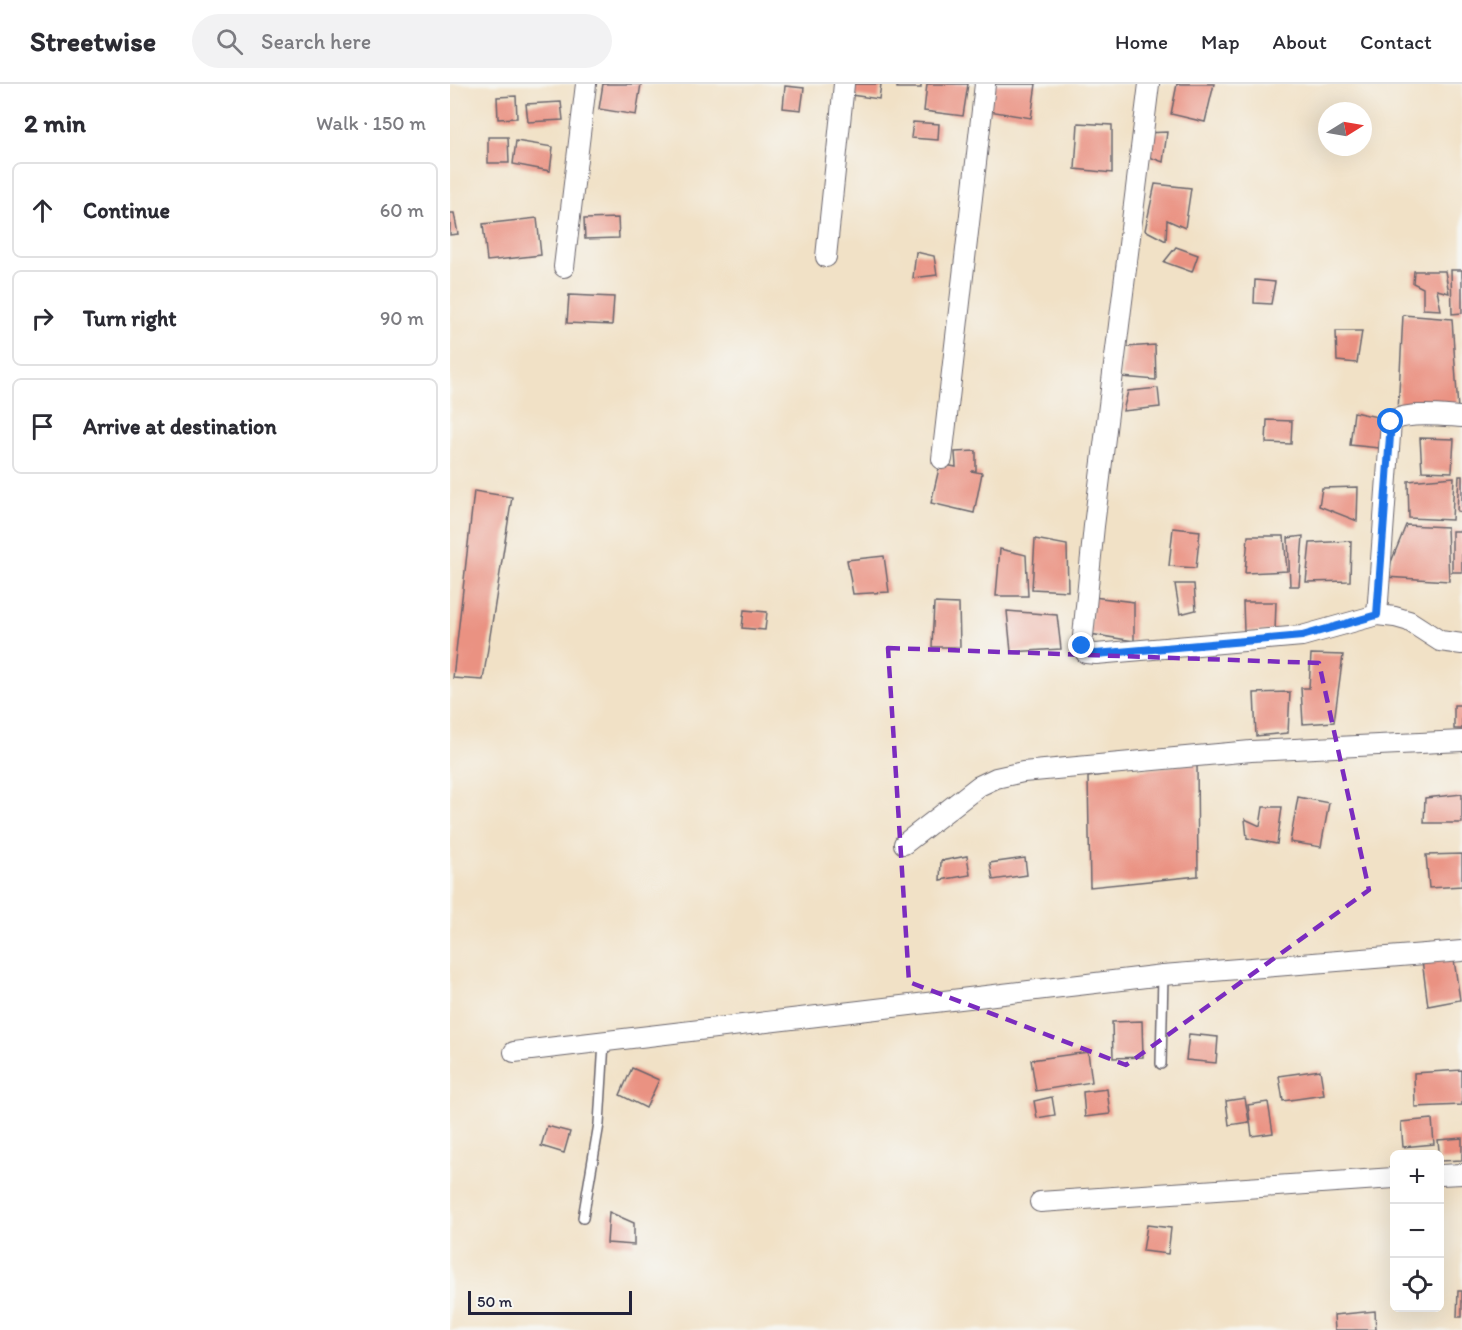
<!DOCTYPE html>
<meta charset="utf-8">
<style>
body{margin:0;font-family:Itim,sans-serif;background:#f2f2f3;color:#2b2b33}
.controls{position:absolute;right:18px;bottom:18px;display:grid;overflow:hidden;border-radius:9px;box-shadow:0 6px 24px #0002}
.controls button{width:54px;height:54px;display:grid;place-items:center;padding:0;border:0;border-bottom:2px solid #e1e1e2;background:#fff;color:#2b2b33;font:30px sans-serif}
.compass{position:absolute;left:868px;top:18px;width:54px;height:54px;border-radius:50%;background:#fff;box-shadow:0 6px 24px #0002;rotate:79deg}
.scale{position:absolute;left:18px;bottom:15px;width:164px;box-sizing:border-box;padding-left:6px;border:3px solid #22223b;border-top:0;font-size:16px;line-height:21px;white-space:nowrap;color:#22223b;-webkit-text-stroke:4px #f6f6f2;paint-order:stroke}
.stop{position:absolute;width:18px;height:18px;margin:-14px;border:4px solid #1a73e8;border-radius:50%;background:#fff}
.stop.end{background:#1a73e8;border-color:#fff;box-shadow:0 2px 6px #0008}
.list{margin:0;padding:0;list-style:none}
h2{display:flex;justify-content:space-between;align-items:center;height:78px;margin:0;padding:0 24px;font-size:26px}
h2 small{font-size:20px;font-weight:400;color:#7c7c81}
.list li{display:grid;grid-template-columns:39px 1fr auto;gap:18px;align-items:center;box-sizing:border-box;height:96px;margin:0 12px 12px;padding:0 12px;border:2px solid #e1e1e2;border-radius:9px}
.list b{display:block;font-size:22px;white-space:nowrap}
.list em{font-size:20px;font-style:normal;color:#7c7c81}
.icon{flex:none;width:33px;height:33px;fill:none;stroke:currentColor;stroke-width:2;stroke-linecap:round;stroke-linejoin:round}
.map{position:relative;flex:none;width:1012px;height:1246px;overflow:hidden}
header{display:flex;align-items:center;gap:36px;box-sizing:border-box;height:84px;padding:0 30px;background:#fff;border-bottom:2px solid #e1e1e2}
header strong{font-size:28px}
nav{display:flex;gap:33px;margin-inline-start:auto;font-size:21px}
.search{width:420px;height:54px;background:#f2f2f3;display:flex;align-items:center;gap:15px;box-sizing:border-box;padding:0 21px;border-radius:33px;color:#7c7c81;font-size:22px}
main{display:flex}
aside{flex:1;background:#fff}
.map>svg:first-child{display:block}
</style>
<header>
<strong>Streetwise</strong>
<div class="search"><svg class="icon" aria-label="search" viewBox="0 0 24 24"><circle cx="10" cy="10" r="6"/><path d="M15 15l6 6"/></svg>Search here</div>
<nav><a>Home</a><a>Map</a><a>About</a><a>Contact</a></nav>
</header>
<main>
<aside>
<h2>2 min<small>Walk · 150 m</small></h2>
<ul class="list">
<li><svg class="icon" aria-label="ahead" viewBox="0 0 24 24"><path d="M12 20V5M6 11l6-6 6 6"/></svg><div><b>Continue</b></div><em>60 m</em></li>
<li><svg class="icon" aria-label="right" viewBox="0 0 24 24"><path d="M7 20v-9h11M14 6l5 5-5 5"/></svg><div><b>Turn right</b></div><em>90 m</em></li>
<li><svg class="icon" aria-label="arrive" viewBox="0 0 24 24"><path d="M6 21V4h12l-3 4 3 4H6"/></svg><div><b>Arrive at destination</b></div></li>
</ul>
</aside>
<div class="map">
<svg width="1012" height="1246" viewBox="0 0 1012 1246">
<rect width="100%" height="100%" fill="#f6f6f2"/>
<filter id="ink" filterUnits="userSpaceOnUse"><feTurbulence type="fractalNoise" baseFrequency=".0167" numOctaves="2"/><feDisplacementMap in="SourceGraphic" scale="12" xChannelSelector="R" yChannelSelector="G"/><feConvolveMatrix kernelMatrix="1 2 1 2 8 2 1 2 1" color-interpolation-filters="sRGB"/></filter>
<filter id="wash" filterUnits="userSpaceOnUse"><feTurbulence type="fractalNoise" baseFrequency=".008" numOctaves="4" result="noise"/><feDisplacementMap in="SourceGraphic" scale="24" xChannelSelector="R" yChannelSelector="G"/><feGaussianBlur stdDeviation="1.35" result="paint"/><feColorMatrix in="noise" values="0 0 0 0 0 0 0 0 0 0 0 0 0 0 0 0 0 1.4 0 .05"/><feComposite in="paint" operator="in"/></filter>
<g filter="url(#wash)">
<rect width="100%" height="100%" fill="#f1e1c6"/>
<g id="blocks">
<g fill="#ea9282">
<polygon points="153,0 191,0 186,31 149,25"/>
<polygon points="396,0 431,0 429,15 394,10"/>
<rect x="447" y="0" width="24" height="4"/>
<polygon points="477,0 518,0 513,32 474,27"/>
<polygon points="543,0 586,0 581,34 539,27"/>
<polygon points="727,0 764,0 755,38 721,30"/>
<polygon points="335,2 354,4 351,26 333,24"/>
<polygon points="66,12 67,34 48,35 47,13"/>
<polygon points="111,18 113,36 78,38 76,20"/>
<polygon points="463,38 489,40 488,56 461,54"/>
<polygon points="628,39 662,41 662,89 625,85"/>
<polygon points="717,48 713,78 694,71 695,49"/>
<polygon points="38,53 58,53 59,79 38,79"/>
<polygon points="66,57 103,63 100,87 63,80"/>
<polygon points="705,100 741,104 735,144 717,136 716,157 695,146"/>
<polygon points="0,129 4,129 8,150 0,151"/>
<polygon points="87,134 91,171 37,177 33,140"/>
<polygon points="168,134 169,154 135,155 134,135"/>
<polygon points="726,163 748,171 742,188 714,178"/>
<polygon points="466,168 484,172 487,191 463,194"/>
<polygon points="1001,186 1012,186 1012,229 1002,230"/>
<polygon points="964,187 995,187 999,209 987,206 991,226 973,225 973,204 963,199"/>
<polygon points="805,196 825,198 821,220 804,219"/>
<polygon points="119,211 164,213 162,241 117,239"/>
<polygon points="953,231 1002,235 1008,326 948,328"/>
<polygon points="886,247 912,247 907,279 887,277"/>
<polygon points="705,261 706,296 672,293 676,263"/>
<polygon points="708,304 710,323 673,327 678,307"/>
<polygon points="904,328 932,334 929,364 900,361"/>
<polygon points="817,336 842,337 841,360 816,359"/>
<polygon points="970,354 1004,355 1002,388 972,387"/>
<polygon points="526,367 526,387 521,387 532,389 524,429 481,419 490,380 506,383 505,368"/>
<polygon points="1009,392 1012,392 1012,428 1007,427"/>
<polygon points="1004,393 1002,436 959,434 958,397"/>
<polygon points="908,403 907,437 869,422 872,404"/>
<polygon points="24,407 62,413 33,596 3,594"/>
<polygon points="956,441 997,443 999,497 935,493"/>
<polygon points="723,444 750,447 746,484 719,482"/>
<rect x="1002" y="447" width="10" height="41"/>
<polygon points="798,452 834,452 837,487 795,489"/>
<polygon points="853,452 849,502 840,502 838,454"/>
<polygon points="585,455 617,461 618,507 582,505"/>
<polygon points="901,457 900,497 856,498 860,459"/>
<polygon points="550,465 576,471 578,512 546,512"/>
<polygon points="434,472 439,508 403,510 397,476"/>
<polygon points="725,500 744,500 746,526 730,530"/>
<polygon points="643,513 684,518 684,557 640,550"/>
<polygon points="793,518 826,518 825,548 794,547"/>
<polygon points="484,519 509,520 510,563 482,563"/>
<polygon points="294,526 317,528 315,546 292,544"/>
<polygon points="557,527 607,531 611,565 561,568"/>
<polygon points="861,570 893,571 884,638 853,640 851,604 859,604"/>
<polygon points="840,608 838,649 806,652 804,609"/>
<rect x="1004" y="621" width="8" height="24"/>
<polygon points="747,679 748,792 640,803 638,693"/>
<polygon points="1012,710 1012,739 974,739 975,714"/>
<polygon points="848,713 879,719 871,763 840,758"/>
<polygon points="813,723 832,723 827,760 797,754 795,735 810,742"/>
<polygon points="1012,770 1012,802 979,804 976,771"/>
<polygon points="517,772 520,791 490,796 491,777"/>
<polygon points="575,774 577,791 543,796 540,779"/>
<polygon points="972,876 1004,876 1010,916 978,922"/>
<polygon points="692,937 693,973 663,974 662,938"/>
<polygon points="739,950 768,953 766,979 736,976"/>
<polygon points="638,968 642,998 586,1007 581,976"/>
<polygon points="182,984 209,996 196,1024 170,1011"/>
<polygon points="870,986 874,1011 833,1017 829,992"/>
<polygon points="1012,986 1012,1021 965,1023 964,989"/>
<polygon points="657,1005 660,1030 635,1033 633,1008"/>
<polygon points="602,1013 605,1031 587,1034 584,1017"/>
<polygon points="795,1014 799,1038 779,1041 776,1017"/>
<polygon points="818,1018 823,1049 802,1052 798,1021"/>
<polygon points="982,1035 984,1060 953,1063 951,1038"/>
<polygon points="97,1042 120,1048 114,1069 91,1062"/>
<polygon points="1012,1054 1012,1076 990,1077 988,1056"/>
<polygon points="159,1128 184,1139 184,1161 157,1159"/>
<polygon points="697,1141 721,1144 718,1170 693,1167"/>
<polygon points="1008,1207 1012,1207 1012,1233 1007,1233"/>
<polygon points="925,1227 926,1246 885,1246 884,1231"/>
</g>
</g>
</g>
<g filter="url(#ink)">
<use href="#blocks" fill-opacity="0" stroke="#6a656c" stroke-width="1.5"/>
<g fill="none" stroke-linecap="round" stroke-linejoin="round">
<defs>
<g id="service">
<polyline points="711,980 713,891"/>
<polyline points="133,1134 149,1040 154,958"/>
</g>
<g id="minor">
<polyline points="699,0 644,442 632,562 636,569 646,570 852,552 927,531 945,533 959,537 990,557 1012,560"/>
<polyline points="376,173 394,0"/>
<polyline points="114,183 136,0"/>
<polyline points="492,375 535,0"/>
<path d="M927,531L941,338C955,327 994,332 1012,333"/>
<polyline points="454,760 529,702 546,694 573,688 801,667 1012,657"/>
<polyline points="64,968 713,891 1012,867"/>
<polyline points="990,1091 1012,1090"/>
<polyline points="590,1118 944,1094"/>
</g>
</defs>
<use href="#service" stroke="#6a656c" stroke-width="12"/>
<use href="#minor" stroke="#6a656c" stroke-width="22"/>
<use href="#service" stroke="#fff" stroke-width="9"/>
<use href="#minor" stroke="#fff" stroke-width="20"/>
</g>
</g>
<g fill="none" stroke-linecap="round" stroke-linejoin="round" filter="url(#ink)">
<polyline stroke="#1a73e8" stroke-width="8" points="632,562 636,569 646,570 852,552 927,531 941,338"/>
</g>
<path fill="none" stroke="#7b2cbf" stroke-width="4.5" stroke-dasharray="12 8" stroke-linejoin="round" d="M438,564L869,579L919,806L676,981L459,898Z"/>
</svg>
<div class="controls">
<button>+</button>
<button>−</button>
<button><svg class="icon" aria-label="locate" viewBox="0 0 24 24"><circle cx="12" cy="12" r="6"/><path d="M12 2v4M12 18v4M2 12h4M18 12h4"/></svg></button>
</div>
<svg class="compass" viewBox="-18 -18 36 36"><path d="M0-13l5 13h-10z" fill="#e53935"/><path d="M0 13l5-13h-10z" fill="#7c7c81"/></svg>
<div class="scale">50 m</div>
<div class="stop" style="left:941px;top:338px"></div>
<div class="stop end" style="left:632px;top:562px"></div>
</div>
</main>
